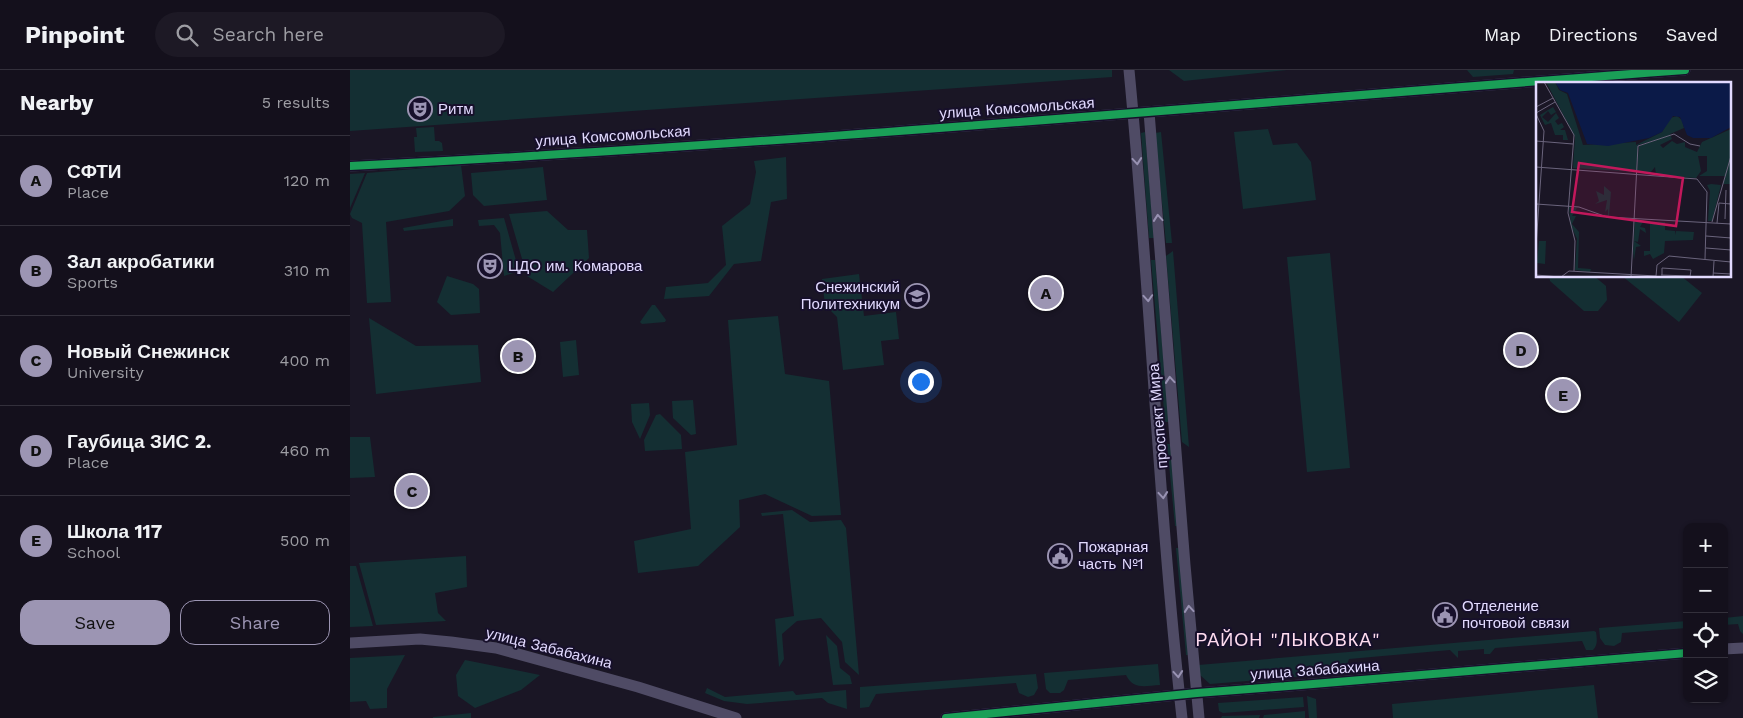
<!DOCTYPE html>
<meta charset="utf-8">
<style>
body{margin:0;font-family:"Work Sans",sans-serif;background:#1d1925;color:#f1f3f6}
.controls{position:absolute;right:15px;bottom:15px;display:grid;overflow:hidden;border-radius:10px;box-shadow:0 1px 4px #0004}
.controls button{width:45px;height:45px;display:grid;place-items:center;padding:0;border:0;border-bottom:1px solid #33303b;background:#14101c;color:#f1f3f6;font:25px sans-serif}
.you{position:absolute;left:570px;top:311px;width:18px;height:18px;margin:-12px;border:4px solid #fff;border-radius:50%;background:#1a73e8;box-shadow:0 0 0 8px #1a73e833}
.badge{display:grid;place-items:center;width:32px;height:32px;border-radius:50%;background:#9c95b3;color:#111;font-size:16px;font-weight:700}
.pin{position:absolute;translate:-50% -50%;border:2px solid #fff;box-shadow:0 1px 5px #0006}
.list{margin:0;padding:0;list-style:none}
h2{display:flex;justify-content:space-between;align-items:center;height:65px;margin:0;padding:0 20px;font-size:21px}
h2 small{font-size:16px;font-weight:400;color:#9d9da3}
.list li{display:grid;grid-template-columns:32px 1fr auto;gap:15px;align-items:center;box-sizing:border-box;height:90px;padding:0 20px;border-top:1px solid #33303b}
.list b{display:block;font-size:19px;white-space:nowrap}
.list p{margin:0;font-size:16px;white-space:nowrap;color:#9d9da3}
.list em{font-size:16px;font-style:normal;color:#9d9da3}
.actions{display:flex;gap:10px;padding:15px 20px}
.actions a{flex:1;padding:11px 0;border:1px solid #9c95b3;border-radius:15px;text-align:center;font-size:18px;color:#9c95b3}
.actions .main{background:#9c95b3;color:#111}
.icon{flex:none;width:28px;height:28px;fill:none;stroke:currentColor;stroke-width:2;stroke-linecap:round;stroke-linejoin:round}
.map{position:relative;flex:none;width:1393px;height:648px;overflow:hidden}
header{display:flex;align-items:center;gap:30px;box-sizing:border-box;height:70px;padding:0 25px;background:#14101c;border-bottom:1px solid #33303b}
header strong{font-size:24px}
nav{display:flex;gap:28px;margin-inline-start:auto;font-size:18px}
.search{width:350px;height:45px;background:#1d1925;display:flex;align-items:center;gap:12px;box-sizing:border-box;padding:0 18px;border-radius:28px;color:#9d9da3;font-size:19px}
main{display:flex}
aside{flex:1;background:#14101c}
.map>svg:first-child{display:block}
</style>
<header>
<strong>Pinpoint</strong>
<div class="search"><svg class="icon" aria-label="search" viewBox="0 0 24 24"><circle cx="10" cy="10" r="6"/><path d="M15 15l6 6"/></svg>Search here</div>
<nav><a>Map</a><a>Directions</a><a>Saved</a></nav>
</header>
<main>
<aside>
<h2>Nearby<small>5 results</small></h2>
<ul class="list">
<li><span class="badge">A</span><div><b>СФТИ</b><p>Place</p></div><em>120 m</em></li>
<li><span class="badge">B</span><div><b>Зал акробатики</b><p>Sports</p></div><em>310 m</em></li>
<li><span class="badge">C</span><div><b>Новый Снежинск</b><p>University</p></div><em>400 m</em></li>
<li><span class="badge">D</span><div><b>Гаубица ЗИС 2.</b><p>Place</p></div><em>460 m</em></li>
<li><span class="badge">E</span><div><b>Школа 117</b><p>School</p></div><em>500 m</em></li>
</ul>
<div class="actions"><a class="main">Save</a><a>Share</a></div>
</aside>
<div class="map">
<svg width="1393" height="648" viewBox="0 0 1393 648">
<rect width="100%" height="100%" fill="#1a1625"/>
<g fill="#142f33">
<polygon points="0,0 762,0 762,7 0,61"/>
<polygon points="819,0 937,0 834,11"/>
<polygon points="1117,0 1164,0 1163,4 1123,7"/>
<polygon points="84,57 85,71 89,71 92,73 93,81 65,82 64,67 67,67 66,58"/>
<polygon points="918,59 923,75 947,73 961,92 966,130 893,139 884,62"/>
<polygon points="795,62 804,168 799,168 791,63"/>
<polygon points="811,62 822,173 816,173 805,63"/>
<polygon points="436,87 437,129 421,132 411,191 384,194 359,226 314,229 316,217 358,213 376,195 372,156 400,134 406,102 404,91"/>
<polygon points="111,95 115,126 99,141 36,152 41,232 17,233 12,153 2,148 0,144 17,103"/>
<polygon points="193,97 197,130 134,136 123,125 121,103"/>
<polygon points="15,103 0,138 0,104"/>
<polygon points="197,141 218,160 237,160 239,188 203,222 177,206 159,144"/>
<polygon points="154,148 169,201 154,206 150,163 144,155 129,156 128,150"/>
<polygon points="103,149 103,156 54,161 53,158"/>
<polygon points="823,181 839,377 832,372 816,186"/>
<polygon points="980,183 1000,398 957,402 937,187"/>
<polygon points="801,190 805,190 819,352 815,352"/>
<polygon points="509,204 514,246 546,242 549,269 531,271 534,295 493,300 487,247 475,235 472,209"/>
<polygon points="97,206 123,214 129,219 130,243 101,245 87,232"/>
<polygon points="1199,206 1244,206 1256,216 1257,230 1248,241 1234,241 1200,211"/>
<polygon points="1272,206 1331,206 1352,223 1329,252"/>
<polygon points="302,235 305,235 316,250 315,252 292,254 290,252"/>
<polygon points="428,246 435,304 479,311 491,445 462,446 415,424 389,430 390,457 348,496 288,503 284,471 341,459 335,382 387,375 378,250"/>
<polygon points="19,248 66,276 128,275 131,312 26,324"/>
<polygon points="226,270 229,305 213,307 210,272"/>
<polygon points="343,330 346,364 341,365 323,348 322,331"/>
<polygon points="299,333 300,345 290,369 282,352 281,334"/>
<polygon points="310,344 331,365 332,379 295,381 294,370 306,345"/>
<polygon points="0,367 20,367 25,407 0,408"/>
<polygon points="817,374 821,374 829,456 825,456"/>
<polygon points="442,440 460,452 491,450 496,458 509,605 495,592 492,572 471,548 447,551 432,564 434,589 429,597 425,549 444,546 433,444 412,446 411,443"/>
<polygon points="826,478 830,478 839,585 836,585"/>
<polygon points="116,486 117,517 85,523 88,543 96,551 26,555 9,493"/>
<polygon points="0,496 6,496 23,556 0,557"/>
<polygon points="1393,546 1393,564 1390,561 1388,554 1374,555 1374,548"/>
<polygon points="1337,551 1337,558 1272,563 1271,572 1264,576 1255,575 1250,568 1249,558"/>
<path d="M1244,561L1246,562C1247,569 1248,575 1243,580H1236L1232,571L1145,578L1140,584H1134V579L1108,581V588L1100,580L999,589L994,603L860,614L850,605L848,595Z"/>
<polygon points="476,565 487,576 490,598 500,606 502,614 483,615"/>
<polygon points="55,585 37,619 37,638 20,639 16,631 0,632 0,588"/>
<polygon points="115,590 190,605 171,620 125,638 108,626 106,605"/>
<path d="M808,594L810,615C795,616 783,620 776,605L718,610L714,620L710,623H700L696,619L694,603Z"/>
<polygon points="686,604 688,618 684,625 678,627 669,623 666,613 526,624 519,637 510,638 510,617"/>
<polygon points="1244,615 1248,648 1043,648 1042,634"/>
<polygon points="357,618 375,627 443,621 446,625 496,620 497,639 478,633 472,628 397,634 374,631 355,623"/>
<polygon points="957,626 966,629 967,648 959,648"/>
<polygon points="953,627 954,637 873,643 869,641 868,633"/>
<polygon points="955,641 955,648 913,648 914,645"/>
<polygon points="121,643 121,648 83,648 83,647"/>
<polygon points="910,645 909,648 871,648 872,646"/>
</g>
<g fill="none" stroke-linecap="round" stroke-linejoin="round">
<g stroke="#4f4b65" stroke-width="11">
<path d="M779,0C800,216 808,433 832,648"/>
<polyline points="799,42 835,495 849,648"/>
<path d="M0,96C445,74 890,33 1335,0"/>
<polyline points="0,573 70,569 101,572 146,578 288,617 386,648"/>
<polyline points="1374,579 1393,578"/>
<polyline points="596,648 847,623 951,615 1337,583"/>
</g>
<defs>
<g id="cycleway">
<path d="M0,96C445,74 890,33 1335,0"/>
<polyline points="596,648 847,623 951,615 1337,583"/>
</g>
</defs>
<use href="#cycleway" stroke="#17102b" stroke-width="11"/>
<use href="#cycleway" stroke="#1a9f57" stroke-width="8"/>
</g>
<defs><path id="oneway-chevron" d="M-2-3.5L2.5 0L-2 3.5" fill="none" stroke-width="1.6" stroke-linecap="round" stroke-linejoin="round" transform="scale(1.25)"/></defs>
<g stroke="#9892b2">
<use href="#oneway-chevron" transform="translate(787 91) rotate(85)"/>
<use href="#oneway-chevron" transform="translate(808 148) rotate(-95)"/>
<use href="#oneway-chevron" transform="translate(798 228) rotate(86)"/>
<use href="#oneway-chevron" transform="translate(820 310) rotate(-95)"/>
<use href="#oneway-chevron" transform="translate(813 425) rotate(85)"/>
<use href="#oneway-chevron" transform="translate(839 539) rotate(-95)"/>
<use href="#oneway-chevron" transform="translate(828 604) rotate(85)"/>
</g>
<defs>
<symbol id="theatre-ring" viewBox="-11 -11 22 22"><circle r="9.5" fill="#17102b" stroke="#9c95b3" stroke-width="1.5"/><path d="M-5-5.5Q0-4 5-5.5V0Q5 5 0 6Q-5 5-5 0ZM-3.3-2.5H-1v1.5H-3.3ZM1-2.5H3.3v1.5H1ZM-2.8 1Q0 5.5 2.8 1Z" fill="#9c95b3"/></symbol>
<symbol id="university-ring" viewBox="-11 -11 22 22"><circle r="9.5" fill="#17102b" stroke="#9c95b3" stroke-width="1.5"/><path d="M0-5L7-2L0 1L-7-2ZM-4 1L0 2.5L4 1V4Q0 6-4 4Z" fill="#9c95b3"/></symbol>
<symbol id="civic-ring" viewBox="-11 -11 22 22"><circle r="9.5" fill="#17102b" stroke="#9c95b3" stroke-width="1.5"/><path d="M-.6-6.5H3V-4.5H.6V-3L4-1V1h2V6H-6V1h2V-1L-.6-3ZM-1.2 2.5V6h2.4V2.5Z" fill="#9c95b3"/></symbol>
</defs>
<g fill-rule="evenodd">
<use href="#theatre-ring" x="56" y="25" width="28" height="28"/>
<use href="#theatre-ring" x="126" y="182" width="28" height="28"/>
<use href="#university-ring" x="553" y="212" width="28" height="28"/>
<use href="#civic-ring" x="696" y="472" width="28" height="28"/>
<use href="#civic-ring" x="1081" y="531" width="28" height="28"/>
</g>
<g text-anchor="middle" stroke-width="4" stroke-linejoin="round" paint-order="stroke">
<g font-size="15" fill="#e2daff" stroke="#17102b">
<text transform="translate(667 38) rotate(-4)" y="5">улица Комсомольская</text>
<text transform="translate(263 66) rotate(-4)" y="5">улица Комсомольская</text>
<text transform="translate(808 346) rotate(-95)" y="5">проспект Мира</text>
<text transform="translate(199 578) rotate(14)" y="5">улица Забабахина</text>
<text transform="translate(965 600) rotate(-4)" y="5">улица Забабахина</text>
</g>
<g font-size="15" fill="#e2daff" stroke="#17102b" text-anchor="start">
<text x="88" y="44">Ритм</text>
<text x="158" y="201">ЦДО им. Комарова</text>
<text x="550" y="222" text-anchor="end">Снежинский<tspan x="550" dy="17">Политехникум</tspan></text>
<text x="728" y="482">Пожарная<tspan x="728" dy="17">часть №1</tspan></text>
<text x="1112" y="541">Отделение<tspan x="1112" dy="17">почтовой связи</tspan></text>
</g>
<g font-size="18" letter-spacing="1" fill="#ffdcef" stroke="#17102b">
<text x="938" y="576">РАЙОН "ЛЫКОВКА"</text>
</g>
</g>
<g transform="translate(1186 12)">
<rect width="195" height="195" fill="#1a1625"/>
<path d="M10,0H19L23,8L31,12L47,63L100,60V67V63L126,50L134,36L141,34L146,38L148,46L134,52L136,57L124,63L127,66L136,59L141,62L149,60V65L161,70L166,60L195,47V74L189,92L195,76V102H187L189,94H163L171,89V74H162L165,89L160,96L120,93L119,85L114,91H105L101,88L103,64L121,58L102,63L100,90L37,86L39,55ZM17,25L20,30L15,33L12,29L6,35L12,40L20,31L23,36L19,39L22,43L26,41L28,45L24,48H29L32,58H27V53H19L15,41L9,43L4,33ZM175,102L185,103L176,139H172L174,109L171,103ZM68,104L75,110L73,134L64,132L72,133V127L69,130L71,118L59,122L63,119L60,109L68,113ZM33,125L41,126L36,134H40L36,142L43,150L42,186L55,187L54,190L39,188L41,157L35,144ZM108,138L104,145L109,146L110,151L104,147L102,160L98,159L105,164L100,165L98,178L97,169L99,139ZM114,140H129V148L139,149V153L140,149L158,150L157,158L129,159L128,171L117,177L114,172L108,174V169H114ZM3,159H10L9,182L1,181Z" fill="#142f33"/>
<path d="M19,0H195V45L175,56H157L151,53L144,35L137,34L126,50L113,56L72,64L51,62L32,11L24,8Z" fill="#0b1a48"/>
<path fill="none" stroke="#6a647c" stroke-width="1" d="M8,0L38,53L32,131L39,159L38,189M0,25L17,16M0,31L19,20M0,32L8,49L0,164M0,59L37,62M0,85L161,97L171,110L169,177M0,122L43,125L71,135L195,142M189,137L190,108M176,140L195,74M181,141L183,121L195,122M170,154L195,156M170,166L195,168M177,191L195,192M0,193L24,195M125,193L154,194M126,193V186L155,188L154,195M25,195L33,189L120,194L121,183L133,174L195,180M95,195L102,64L138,52L154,62L164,64M177,195L178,179"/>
<path fill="#c2185b" fill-opacity="0.15" stroke="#c2185b" stroke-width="2.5" d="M43,81L147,96L140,144L36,130Z"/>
<rect width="195" height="195" fill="none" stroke="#e2daff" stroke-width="2.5"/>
</g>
</svg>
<div class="controls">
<button>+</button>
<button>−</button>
<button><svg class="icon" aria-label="locate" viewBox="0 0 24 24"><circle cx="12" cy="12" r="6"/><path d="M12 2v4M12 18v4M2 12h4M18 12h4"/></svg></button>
<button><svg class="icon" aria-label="layers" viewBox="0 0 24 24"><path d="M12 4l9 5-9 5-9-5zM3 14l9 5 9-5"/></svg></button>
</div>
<div class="you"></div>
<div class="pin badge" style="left:696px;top:223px">A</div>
<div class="pin badge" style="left:168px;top:286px">B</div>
<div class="pin badge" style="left:62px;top:421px">C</div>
<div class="pin badge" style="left:1171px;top:280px">D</div>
<div class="pin badge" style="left:1213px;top:325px">E</div>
</div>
</main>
